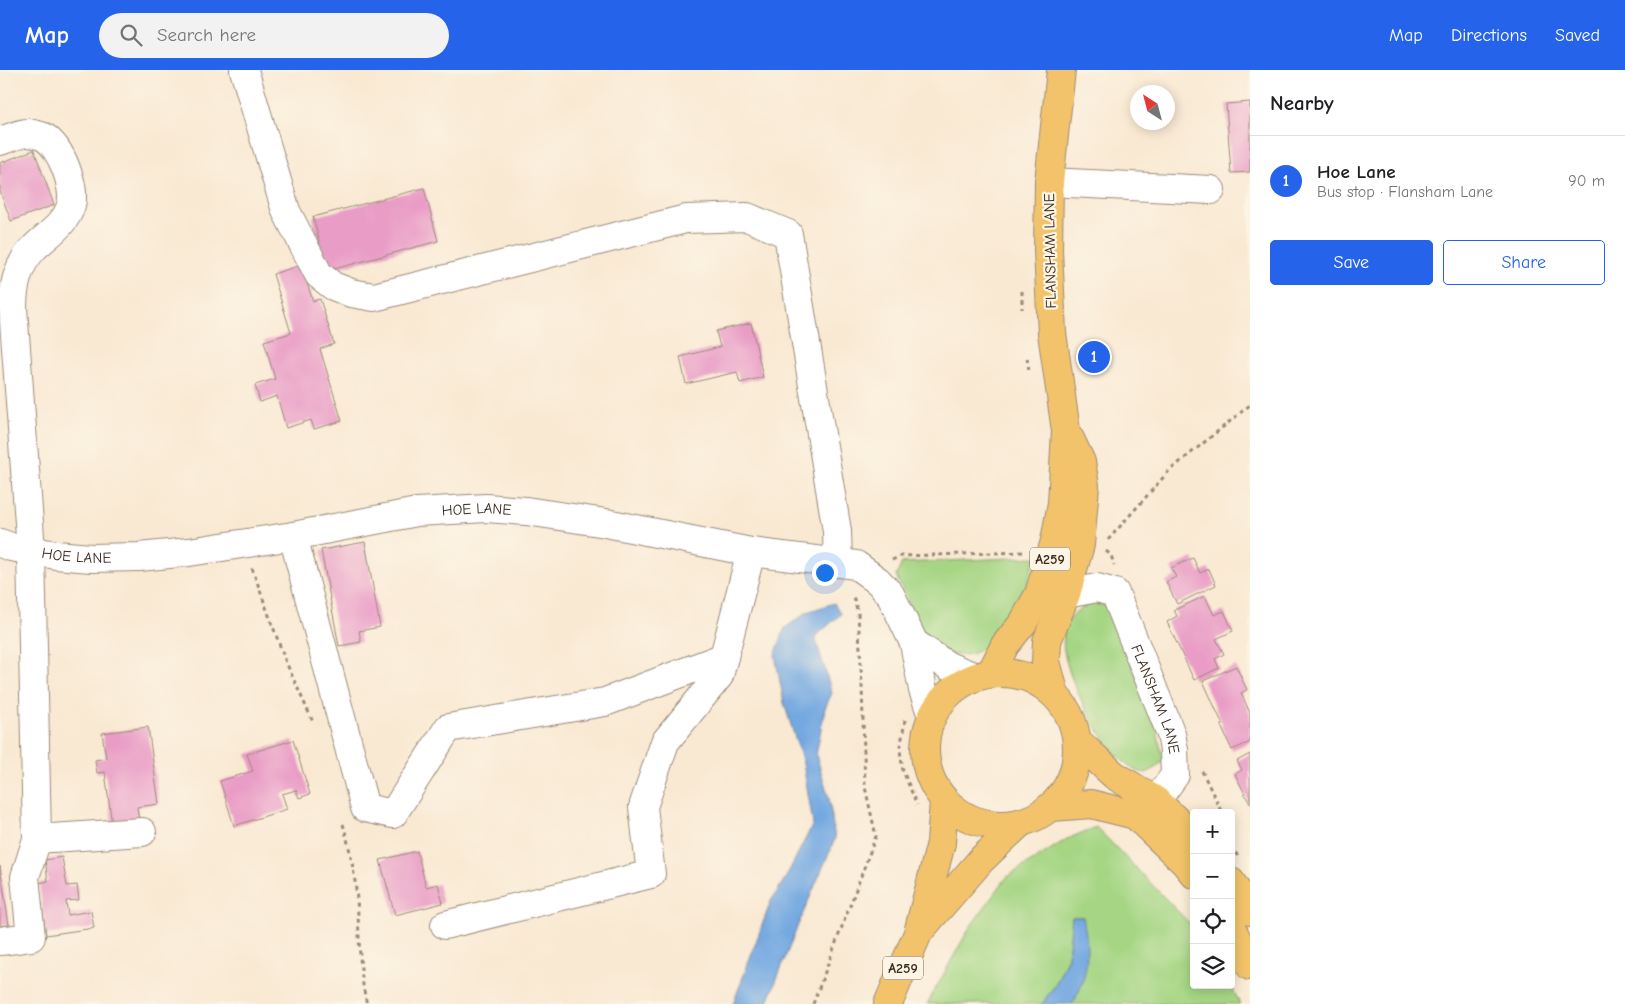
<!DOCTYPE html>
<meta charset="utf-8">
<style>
body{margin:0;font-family:"Comic Neue",sans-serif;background:#f2f2f2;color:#202124}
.controls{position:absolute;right:15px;bottom:15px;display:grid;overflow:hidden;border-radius:5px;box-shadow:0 2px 12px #0003}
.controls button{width:45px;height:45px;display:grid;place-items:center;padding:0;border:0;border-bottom:1px solid #e0e0e0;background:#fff;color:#202124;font:25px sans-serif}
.compass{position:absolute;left:1130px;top:15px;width:45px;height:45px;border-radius:50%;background:#fff;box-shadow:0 2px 12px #0003;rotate:324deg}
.you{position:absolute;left:824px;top:502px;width:18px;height:18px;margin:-12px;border:4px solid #fff;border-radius:50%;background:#1a73e8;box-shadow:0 0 0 8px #1a73e833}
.badge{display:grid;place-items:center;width:32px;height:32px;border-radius:50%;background:#2563eb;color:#fff;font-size:16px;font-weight:700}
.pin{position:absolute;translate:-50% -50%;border:2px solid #fff;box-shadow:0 1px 5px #0006}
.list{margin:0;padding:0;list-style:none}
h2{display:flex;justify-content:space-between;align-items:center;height:65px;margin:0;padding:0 20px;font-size:21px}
h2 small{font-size:16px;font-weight:400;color:#757577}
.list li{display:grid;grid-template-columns:32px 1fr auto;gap:15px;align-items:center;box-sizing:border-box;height:90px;padding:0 20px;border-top:1px solid #e0e0e0}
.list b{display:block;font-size:19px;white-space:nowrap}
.list p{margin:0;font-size:16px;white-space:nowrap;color:#757577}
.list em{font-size:16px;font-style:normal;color:#757577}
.actions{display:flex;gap:10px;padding:15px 20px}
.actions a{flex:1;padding:11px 0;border:1px solid #2563eb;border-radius:5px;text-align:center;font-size:18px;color:#2563eb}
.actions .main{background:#2563eb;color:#fff}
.icon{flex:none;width:28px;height:28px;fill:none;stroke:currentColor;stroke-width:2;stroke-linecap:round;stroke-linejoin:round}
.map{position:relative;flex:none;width:1250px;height:934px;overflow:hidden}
header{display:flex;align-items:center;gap:30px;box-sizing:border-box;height:70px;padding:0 25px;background:#2563eb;color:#fff}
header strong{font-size:24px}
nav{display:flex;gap:28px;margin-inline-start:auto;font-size:18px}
.search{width:350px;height:45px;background:#f2f2f2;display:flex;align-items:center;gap:12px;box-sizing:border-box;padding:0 18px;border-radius:28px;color:#757577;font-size:19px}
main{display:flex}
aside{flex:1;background:#fff}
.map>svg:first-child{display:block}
</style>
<header>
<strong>Map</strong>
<div class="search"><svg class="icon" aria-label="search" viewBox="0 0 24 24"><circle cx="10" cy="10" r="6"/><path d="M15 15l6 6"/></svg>Search here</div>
<nav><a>Map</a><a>Directions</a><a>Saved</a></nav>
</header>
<main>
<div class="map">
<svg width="1250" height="934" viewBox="0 0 1250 934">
<rect width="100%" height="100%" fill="#fcf5e5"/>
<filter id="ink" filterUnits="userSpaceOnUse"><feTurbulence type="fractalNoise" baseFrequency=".02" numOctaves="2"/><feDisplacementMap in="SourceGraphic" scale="10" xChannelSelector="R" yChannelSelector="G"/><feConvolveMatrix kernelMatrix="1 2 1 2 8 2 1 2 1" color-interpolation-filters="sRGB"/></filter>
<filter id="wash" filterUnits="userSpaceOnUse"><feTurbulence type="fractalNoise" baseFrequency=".0096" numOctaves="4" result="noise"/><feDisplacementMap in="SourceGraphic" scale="20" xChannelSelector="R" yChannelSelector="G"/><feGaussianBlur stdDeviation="1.12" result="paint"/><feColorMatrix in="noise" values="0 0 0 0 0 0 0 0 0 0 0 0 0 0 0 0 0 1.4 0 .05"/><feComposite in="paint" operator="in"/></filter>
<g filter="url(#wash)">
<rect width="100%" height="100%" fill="#f9e9d3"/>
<g fill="#a6d684" stroke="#708051">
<path d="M1035,487C1030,503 1026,523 1017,538C1005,559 987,585 961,585C951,585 940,582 933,574C918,557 907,527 896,506L902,493Z"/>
<path d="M1093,533L1108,536L1157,659L1163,691L1154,699L1146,703C1141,702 1135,701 1131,698C1103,678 1056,596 1064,561C1068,546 1079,537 1093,533Z"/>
<polygon points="1096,757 1194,858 1194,915 1231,915 1240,934 1072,934 1076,928 1083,847 1072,847 1068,887 1056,914 1042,934 927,934 970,857 1007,807 1067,769"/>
</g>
<g fill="#73a8e1" stroke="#576980">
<polygon points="834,533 841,544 815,567 832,623 825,638 816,685 829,728 835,769 798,855 767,934 733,934 771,831 786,807 813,754 803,693 784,633 775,585 785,558 807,542"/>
<path d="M1072,847H1083C1089,877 1090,907 1072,934H1042L1056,914L1068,887Z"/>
</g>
<g id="blocks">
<g fill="#e99cc6">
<polygon points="1250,32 1250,102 1231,103 1226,34"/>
<polygon points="34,80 54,135 11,151 0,121 0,93"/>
<polygon points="424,118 438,171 327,201 313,147"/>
<polygon points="301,195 313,231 320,229 334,274 320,279 342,351 314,359 311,350 286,358 277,326 260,332 255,315 275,309 264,271 291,263 273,204"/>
<polygon points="751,253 763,307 740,313 737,302 686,314 680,287 720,277 716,261"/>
<polygon points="365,472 380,557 359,561 361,572 339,576 321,480"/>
<polygon points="1193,488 1200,503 1209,499 1216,515 1177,534 1166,512 1176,507 1171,498"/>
<polygon points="1205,526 1214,545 1224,541 1233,561 1216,569 1224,584 1215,589 1219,598 1194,610 1167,552 1177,546 1174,540"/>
<polygon points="1236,596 1247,620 1241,623 1250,643 1250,672 1232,680 1221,656 1223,655 1203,611"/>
<polygon points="148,657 159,734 137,737 139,751 112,755 105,702 97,703 95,690 106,688 102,663"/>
<polygon points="293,670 310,724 299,728 296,720 282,724 287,739 234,756 220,711 253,701 247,684"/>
<polygon points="1250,684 1250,734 1235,704 1242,700 1237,691"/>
<polygon points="417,781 426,817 438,814 443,833 395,845 380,790"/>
<polygon points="62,787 67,816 77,815 79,830 66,831 68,845 91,841 94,858 46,865 39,813 48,811 45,790"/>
<polygon points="0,796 9,855 0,856"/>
</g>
</g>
</g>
<g filter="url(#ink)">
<use href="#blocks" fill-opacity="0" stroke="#9a8a78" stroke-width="1"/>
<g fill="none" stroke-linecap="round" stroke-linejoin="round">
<defs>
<g id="minor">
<polyline points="244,0 286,141 319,205 333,216 351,223 374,227 686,149 747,147 788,164 837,461 838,493"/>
<path d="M0,71C8,69 21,62 29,63C33,64 41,65 44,67C61,77 76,117 71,135C66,154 47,165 34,178C18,194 13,216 13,238L31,480L37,769L25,807L31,867L0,871"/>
<polyline points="1049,112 1211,120"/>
<polyline points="293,466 365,738 393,744 448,658 605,632 724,587"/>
<path id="s1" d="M0,473L11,477L56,485L91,488L139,487L189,482L293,466L417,442L486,438L526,441L606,453L751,482L856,495L878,511L890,524L901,546L914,573L923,620L932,646"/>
<path id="s2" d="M1066,524L1097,518L1115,523L1171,664L1174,680L1175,705L1156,731"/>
<polyline points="914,573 948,596 975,607"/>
<polyline points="37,769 142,762"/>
<polyline points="445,855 651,804 643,737 665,672 719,606 751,482"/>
</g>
<g id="major">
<circle cx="1001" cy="679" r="76"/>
<polyline points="991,603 1005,575 1023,553 1039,524 1055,471 1062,433 1066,361 1052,263 1048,180 1049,112 1061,0"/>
<polyline points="1055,625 1046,592 1047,571 1066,524 1080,475 1085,416 1081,392 1070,369"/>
<polyline points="1077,671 1114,705 1156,731 1194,767"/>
<polyline points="1051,737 1091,734 1135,745 1185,793 1194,804"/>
<polyline points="1231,812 1250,841"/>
<polyline points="1231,857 1250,896"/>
<polyline points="922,858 982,789 1020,753"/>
<polyline points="888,934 918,863 941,773 944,731"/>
</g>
</defs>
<use href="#minor" stroke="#9a8a78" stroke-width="30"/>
<use href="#major" stroke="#9a8a78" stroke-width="30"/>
<g stroke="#9a8a78" stroke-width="3" stroke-dasharray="4 4" stroke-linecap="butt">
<polyline points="1022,221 1022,239"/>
<polyline points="1027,288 1029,301"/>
<polyline points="1108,470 1169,401 1250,335"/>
<polyline points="1106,481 1111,485 1114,495"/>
<polyline points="892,490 901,486 1025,482"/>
<polyline points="252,498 285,590 313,652"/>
<polyline points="905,650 900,680 903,701 917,735"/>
<polyline points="1202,701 1222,743"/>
<path d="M343,754C350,778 355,805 357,830C360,865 358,900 367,934"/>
<polyline points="1231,776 1239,788"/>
<polyline points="813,934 876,766 865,717 862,615 858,543 853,526"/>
</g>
<use href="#minor" stroke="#fff" stroke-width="28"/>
<use href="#major" stroke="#f2c36a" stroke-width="28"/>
</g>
</g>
<g text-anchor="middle" stroke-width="4.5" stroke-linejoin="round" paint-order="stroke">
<g fill="#fcf5e5" stroke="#75675a" stroke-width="1">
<rect x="1030" y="477.5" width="40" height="23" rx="4"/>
<rect x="883" y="886.5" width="40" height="23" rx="4"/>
</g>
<g font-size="14" font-weight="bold" fill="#3b2a1e">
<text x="1050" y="494">A259</text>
<text x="903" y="903">A259</text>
</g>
<g font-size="15" fill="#3b2a1e" stroke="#fcf5e5">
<text transform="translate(1050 181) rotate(-91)" y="5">FLANSHAM LANE</text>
<text dy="5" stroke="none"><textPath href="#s1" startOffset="482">HOE LANE</textPath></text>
<text dy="5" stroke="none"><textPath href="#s1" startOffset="78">HOE LANE</textPath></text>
<text dy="5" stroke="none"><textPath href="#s2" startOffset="164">FLANSHAM LANE</textPath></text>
</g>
</g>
</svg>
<div class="controls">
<button>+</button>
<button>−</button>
<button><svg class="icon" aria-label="locate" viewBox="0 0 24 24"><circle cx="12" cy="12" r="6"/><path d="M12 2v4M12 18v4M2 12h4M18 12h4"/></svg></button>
<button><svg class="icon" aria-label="layers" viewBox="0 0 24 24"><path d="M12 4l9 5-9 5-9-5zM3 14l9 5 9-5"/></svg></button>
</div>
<svg class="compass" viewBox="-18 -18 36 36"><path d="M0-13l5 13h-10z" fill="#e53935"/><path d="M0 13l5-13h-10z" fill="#757577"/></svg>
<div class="you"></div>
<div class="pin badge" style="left:1094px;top:287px">1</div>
</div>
<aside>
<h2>Nearby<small></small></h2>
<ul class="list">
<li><span class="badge">1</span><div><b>Hoe Lane</b><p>Bus stop · Flansham Lane</p></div><em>90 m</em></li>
</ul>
<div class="actions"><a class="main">Save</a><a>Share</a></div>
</aside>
</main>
